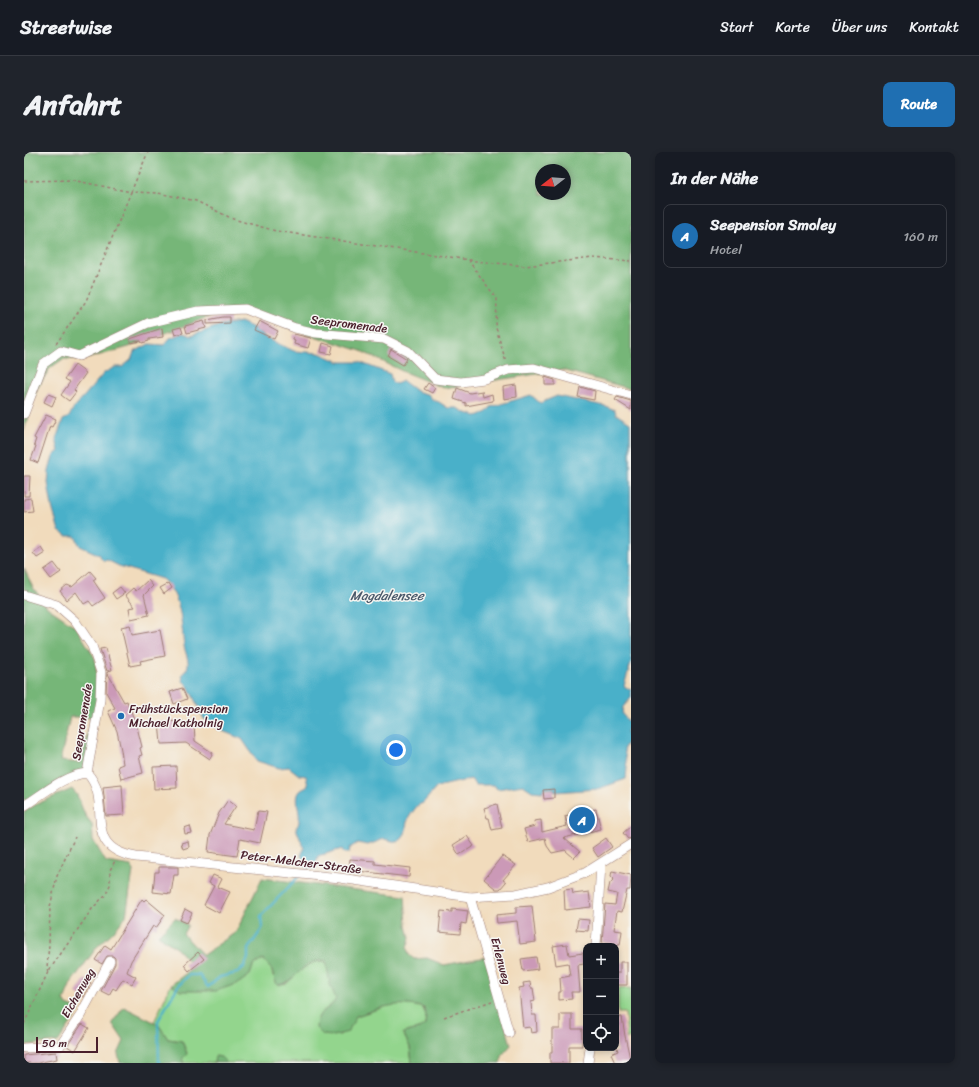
<!DOCTYPE html>
<html lang="de">
<meta charset="utf-8">
<style>
body{margin:0;font-family:Sriracha,sans-serif;background:#20242c;color:#f1f3f6}
.controls{position:absolute;right:12px;bottom:12px;display:grid;overflow:hidden;border-radius:8px;box-shadow:0 2px 6px #0003}
.controls button{width:36px;height:36px;display:grid;place-items:center;padding:0;border:0;border-bottom:1px solid #363941;background:#171b24;color:#f1f3f6;font:20px sans-serif}
.compass{position:absolute;left:511px;top:12px;width:36px;height:36px;border-radius:50%;background:#171b24;box-shadow:0 2px 6px #0003;rotate:253deg}
.scale{position:absolute;left:12px;bottom:10px;width:62px;box-sizing:border-box;padding-left:4px;border:2px solid #4a1f2b;border-top:0;font-size:11px;line-height:14px;white-space:nowrap;color:#4a1f2b;-webkit-text-stroke:3px #f6f6f2;paint-order:stroke}
.you{position:absolute;left:372px;top:598px;width:14px;height:14px;margin:-10px;border:3px solid #fff;border-radius:50%;background:#1a73e8;box-shadow:0 0 0 6px #1a73e833}
.badge{display:grid;place-items:center;width:26px;height:26px;border-radius:50%;background:#1f6fb2;color:#fff;font-size:13px;font-weight:700}
.pin{position:absolute;translate:-50% -50%;border:2px solid #fff;box-shadow:0 1px 4px #0006}
.list{margin:0;padding:0;list-style:none}
h2{display:flex;justify-content:space-between;align-items:center;height:52px;margin:0;padding:0 16px;font-size:17px}
h2 small{font-size:13px;font-weight:400;color:#9ea1a6}
.list li{display:grid;grid-template-columns:26px 1fr auto;gap:12px;align-items:center;box-sizing:border-box;height:64px;margin:0 8px 8px;padding:0 8px;border:1px solid #363941;border-radius:8px}
.list b{display:block;font-size:15px;white-space:nowrap}
.list p{margin:0;font-size:13px;white-space:nowrap;color:#9ea1a6}
.list em{font-size:13px;font-style:normal;color:#9ea1a6}
.icon{flex:none;width:22px;height:22px;fill:none;stroke:currentColor;stroke-width:2;stroke-linecap:round;stroke-linejoin:round}
.map{position:relative;flex:none;width:607px;height:911px;overflow:hidden;border-radius:8px}
header{display:flex;align-items:center;gap:24px;box-sizing:border-box;height:56px;padding:0 20px;background:#171b24;border-bottom:1px solid #363941}
header strong{font-size:19px}
nav{display:flex;gap:22px;margin-inline-start:auto;font-size:14px}
.intro{display:flex;align-items:center;justify-content:space-between;box-sizing:border-box;height:96px;padding:0 24px}
h1{margin:0;font-size:28px}
.button{padding:10px 18px;border-radius:8px;background:#1f6fb2;color:#fff;font-size:14px;font-weight:700}
main{display:flex;gap:24px;padding:0 24px}
aside{flex:1;background:#171b24;border-radius:8px;box-shadow:0 2px 6px #0003}
.map>svg:first-child{display:block}
</style>
<header>
<strong>Streetwise</strong>
<nav><a>Start</a><a>Karte</a><a>Über uns</a><a>Kontakt</a></nav>
</header>
<div class="intro"><h1>Anfahrt</h1><a class="button">Route</a></div>
<main>
<div class="map">
<svg width="607" height="911" viewBox="0 0 607 911">
<rect width="100%" height="100%" fill="#f6f6f2"/>
<filter id="ink" filterUnits="userSpaceOnUse"><feTurbulence type="fractalNoise" baseFrequency=".025" numOctaves="2"/><feDisplacementMap in="SourceGraphic" scale="8" xChannelSelector="R" yChannelSelector="G"/><feConvolveMatrix kernelMatrix="1 2 1 2 8 2 1 2 1" color-interpolation-filters="sRGB"/></filter>
<filter id="wash" filterUnits="userSpaceOnUse"><feTurbulence type="fractalNoise" baseFrequency=".012" numOctaves="4" result="noise"/><feDisplacementMap in="SourceGraphic" scale="16" xChannelSelector="R" yChannelSelector="G"/><feGaussianBlur stdDeviation="0.9" result="paint"/><feColorMatrix in="noise" values="0 0 0 0 0 0 0 0 0 0 0 0 0 0 0 0 0 1.4 0 .05"/><feComposite in="paint" operator="in"/></filter>
<g filter="url(#wash)">
<rect width="100%" height="100%" fill="#f1dbbc"/>
<g fill="#93d58d" stroke="#6e7a5c">
<path d="M239,807L247,816L249,824L262,832C274,821 284,808 302,809L312,847C307,856 296,858 293,869L299,883H316L332,864L354,857L369,852L389,853L399,856L402,864L401,873L395,877L379,881L386,895L388,911H203L192,904L190,911H160L158,907L163,901L158,889L144,887L134,872L130,870L147,833L157,839L226,823L229,814Z"/>
<polygon points="607,836 607,886 603,887 601,861 594,861 594,837"/>
</g>
<g fill="#76b678" stroke="#606a52" fill-rule="evenodd">
<path d="M0,0H607V237L539,218L420,236L380,220L337,199L216,160L189,163L105,195L62,207H39L26,216L13,237L0,278ZM517,18H541V42H517Z"/>
<path d="M0,416L8,434L23,455L52,475L71,506L75,547L60,620L0,649ZM46,565H67L57,611L36,609Z"/>
<polygon points="48,637 53,643 61,663 68,672 69,688 82,710 108,714 109,719 102,764 91,778 73,795 47,831 40,848 43,853 56,858 34,890 0,893 0,660 13,652"/>
<path d="M238,726L381,744L383,774L386,786L383,796L385,803L390,807L403,806L420,813L462,805L487,893L479,902L476,911H388L386,895L379,881L395,877L401,873L402,864L400,856C371,848 358,856 332,864L324,880L309,884L299,883L292,876C293,856 305,860 312,847L306,832L302,809C276,807 274,831 253,833L247,816L239,807L229,814L226,823L215,831L192,839H157L147,833L170,815L153,797L134,783L151,766L164,773L159,782L179,803L212,780Z"/>
<polygon points="100,855 134,872 144,887 158,889 163,902 158,907 160,911 96,911 94,902 100,889 88,871"/>
<polygon points="191,904 197,905 203,911 190,911"/>
</g>
<path fill="#4ab0c9" stroke="#4a687a" d="M217,170L232,177L242,186L270,199L295,201L316,210H335L366,222L368,230L372,232L379,229L395,241L404,242L409,248L415,250L424,256H433L442,261L453,264L463,260L467,255L507,243L516,251L533,244L581,254L591,258L592,262L606,271L607,510L600,534L607,538V546L599,555L598,562L607,572L603,579L605,588L600,596L603,616L602,627L574,637L531,640L530,636L519,637L518,640L508,639L499,633L473,637L470,633H451L447,627L413,635L399,651L394,653C390,658 385,664 383,670C381,679 383,685 373,690L360,687L344,693L333,691L326,696L325,701H320L318,697L294,704L291,717L282,716L277,703L280,697L272,676C281,667 268,647 276,639C278,637 282,636 284,634L282,624L275,623L265,615L255,616L233,609L218,587L196,578L180,567L164,534L159,529L158,522C169,514 162,504 160,494C157,470 158,444 138,427L95,414L83,408L80,409L77,406L76,403L56,394L51,384H42L35,379L28,355L24,331L25,319L29,304L35,299L32,287L39,268L45,265L49,257L80,221L91,215H98L107,208L110,200L125,192L140,193L146,186L159,181L167,184L197,173Z"/>
<g fill="none" stroke-linecap="round" stroke-linejoin="round">
<polyline stroke="#4ab0c9" stroke-width="2.5" points="135,911 134,869 154,834 165,823 175,823 184,835 196,825 213,821 220,815 224,806 224,797 238,777 237,764 275,724"/>
</g>
<g id="blocks">
<g fill="#cb99b7">
<polygon points="199,165 206,165 206,171 183,172 183,168"/>
<polygon points="180,169 182,176 163,181 161,174"/>
<polygon points="235,169 254,179 250,187 230,178"/>
<polygon points="157,175 159,181 151,183 149,177"/>
<polygon points="138,176 139,185 125,187 125,189 118,191 117,189 107,191 106,187"/>
<polygon points="270,182 287,186 284,196 270,192 271,188 269,187"/>
<polygon points="299,191 309,194 307,202 297,200"/>
<polygon points="367,197 383,207 379,213 364,204"/>
<polygon points="51,213 62,221 50,238 52,240 45,249 37,243 46,230 41,227"/>
<polygon points="521,225 531,228 531,233 521,233"/>
<polygon points="404,231 411,236 408,241 400,237"/>
<polygon points="492,233 493,245 480,247 479,235"/>
<polygon points="556,235 571,239 570,248 554,245"/>
<polygon points="433,236 446,241 458,239 459,245 468,242 469,249 442,254 442,251 430,247"/>
<polygon points="24,242 32,245 28,254 20,250"/>
<polygon points="593,245 607,249 607,258 591,248"/>
<polygon points="22,263 32,267 28,275 26,274 14,311 7,308 12,294 10,293 12,287 10,286"/>
<polygon points="0,324 6,324 5,344 0,344"/>
<polygon points="7,346 9,359 0,360 0,347"/>
<polygon points="17,395 21,401 13,406 9,401"/>
<polygon points="30,411 37,420 27,427 20,418"/>
<polygon points="66,419 72,426 69,428 81,446 69,454 65,449 60,452 52,440 43,448 36,439 43,433 48,435"/>
<polygon points="124,428 129,434 120,443 125,463 107,467 105,456 111,455 101,443 109,436 112,439"/>
<polygon points="145,431 148,436 140,442 136,436"/>
<polygon points="96,435 101,441 92,447 88,441"/>
<polygon points="106,473 108,483 136,478 141,504 116,509 117,512 106,514 97,475"/>
<polygon points="82,496 88,518 83,519 76,497"/>
<polygon points="83,520 100,550 103,549 113,575 118,595 116,596 118,603 115,604 119,621 97,627 94,614 99,612 97,598 93,579 84,559 91,556 82,540"/>
<polygon points="158,536 163,547 150,552 146,540"/>
<polygon points="159,569 159,572 170,570 171,589 189,601 186,607 162,591 137,592 135,570"/>
<polygon points="152,614 153,636 130,637 129,615"/>
<polygon points="98,633 100,663 82,664 79,635"/>
<polygon points="530,637 530,646 520,647 519,638"/>
<polygon points="204,648 212,654 200,672 230,678 234,659 243,660 236,691 216,687 213,704 184,700 186,683 195,661"/>
<polygon points="473,652 478,676 468,678 465,666 463,666 460,656"/>
<polygon points="572,657 577,677 540,686 556,700 550,706 541,698 528,701 523,694 521,686 504,690 500,677 511,674 510,669 517,668 518,680 543,674 541,664"/>
<polygon points="166,674 168,681 161,682 160,676"/>
<polygon points="607,674 607,686 604,687 599,681"/>
<polygon points="443,684 450,694 435,703 429,693"/>
<polygon points="582,686 588,695 574,705 568,696"/>
<polygon points="164,689 165,695 159,697 157,691"/>
<polygon points="478,704 492,713 479,728 482,730 476,737 472,737 460,727"/>
<polygon points="326,707 351,709 351,712 386,716 385,725 325,718"/>
<polygon points="135,715 154,715 154,723 150,723 147,742 129,740 131,720 135,720"/>
<polygon points="588,719 607,723 606,738 603,738 598,760 593,759 590,778 598,779 596,793 578,790 581,752 591,753 593,742 584,740 586,731 590,727 587,724"/>
<polygon points="189,723 198,727 194,735 206,740 195,761 180,753 190,734 185,731"/>
<polygon points="548,737 549,742 565,740 567,755 541,758 540,738"/>
<polygon points="118,747 120,749 122,747 141,763 132,776 129,774 107,809 103,820 112,825 108,832 99,827 92,838 89,836 85,843 77,839 91,812 91,806 89,804 83,804 78,812 71,808 81,793 87,797"/>
<polygon points="508,754 512,790 496,792 493,769 473,771 472,763 492,761 492,755"/>
<polygon points="161,757 168,761 163,771 156,768"/>
<polygon points="428,757 444,759 442,772 437,771 436,782 415,780 417,759 428,760"/>
<polygon points="554,767 565,768 564,779 552,778"/>
<polygon points="543,792 545,803 559,801 560,812 554,813 556,840 547,840 548,847 535,848 535,840 537,840 536,826 546,824 544,811 532,813 529,794"/>
<polygon points="174,800 180,807 165,819 160,813"/>
<polygon points="512,805 514,817 499,819 497,807"/>
<polygon points="596,810 603,810 603,833 592,833 592,821 596,821"/>
<polygon points="61,827 67,831 59,845 52,841"/>
<polygon points="506,830 507,836 509,836 511,849 507,850 508,863 512,863 513,880 507,881 506,875 499,876 495,836 500,835 499,831"/>
<polygon points="536,862 548,862 548,877 558,877 558,894 545,894 545,911 526,911 526,900 528,900 528,877 536,877"/>
<polygon points="598,865 601,884 607,911 591,911 587,902 594,899 592,893 592,866"/>
<polygon points="58,872 65,876 51,899 43,894"/>
<polygon points="32,900 33,907 13,911 0,911 0,903"/>
</g>
</g>
</g>
<g filter="url(#ink)">
<use href="#blocks" fill-opacity="0" stroke="#9e7d74" stroke-width="1"/>
<g fill="none" stroke-linecap="round" stroke-linejoin="round">
<defs>
<g id="street">
<polyline points="0,262 19,212 37,199 55,204 124,171 174,159 221,157 271,176 292,181 360,187 384,199 411,227 437,230 460,227 484,218 510,216 607,243"/>
<polyline points="0,443 33,453 51,469 68,494 77,520 76,548 63,621"/>
<path d="M0,654C19,642 40,623 63,621C91,650 54,695 112,705L316,726L446,745L492,742L524,735L561,721L607,692"/>
<polyline points="446,745 485,881"/>
<polyline points="572,794 577,712"/>
<polyline points="0,896 36,894 56,864 86,809"/>
<polyline points="564,911 566,896"/>
</g>
</defs>
<use href="#street" stroke="#9e7d74" stroke-width="10"/>
<g stroke="#9e7d74" stroke-width="1.5" stroke-dasharray="3 3" stroke-linecap="butt">
<polyline points="0,29 48,28 107,40 124,0"/>
<polyline points="444,108 473,147 472,176 482,210"/>
<polyline points="32,192 62,149 107,40 134,41 172,49 209,67 252,79 452,109 501,114 569,106 607,109"/>
<polyline points="24,820 23,816 25,792 26,755 33,724 51,685"/>
<polyline points="420,865 468,849"/>
<polyline points="0,872 24,820 68,757 82,742 86,733 86,718 92,707"/>
</g>
<use href="#street" stroke="#fff" stroke-width="9"/>
</g>
</g>
<circle fill="#1f6fb2" stroke="#f6f6f2" stroke-width="1.5" cx="97" cy="564" r="4"/>
<g text-anchor="middle" stroke-width="3" stroke-linejoin="round" paint-order="stroke">
<g font-size="12" fill="#4a1f2b" stroke="#f6f6f2">
<text transform="translate(325 172) rotate(7)" y="4">Seepromenade</text>
<text transform="translate(58 570) rotate(-81)" y="4">Seepromenade</text>
<text transform="translate(277 710) rotate(7)" y="4">Peter-Melcher-Straße</text>
<text transform="translate(477 809) rotate(75)" y="4">Erlenweg</text>
<text transform="translate(54 841) rotate(-60)" y="4">Eichenweg</text>
</g>
<g font-size="12" fill="#4a1f2b" stroke="#f6f6f2" text-anchor="start">
<text x="105" y="561">Frühstückspension<tspan x="105" dy="14">Michael Katholnig</tspan></text>
</g>
<g font-size="13" font-style="italic" fill="#4a596a" stroke="#f6f6f2">
<text x="363" y="448">Magdalensee</text>
</g>
</g>
</svg>
<div class="controls">
<button>+</button>
<button>−</button>
<button><svg class="icon" aria-label="locate" viewBox="0 0 24 24"><circle cx="12" cy="12" r="6"/><path d="M12 2v4M12 18v4M2 12h4M18 12h4"/></svg></button>
</div>
<svg class="compass" viewBox="-18 -18 36 36"><path d="M0-13l5 13h-10z" fill="#e53935"/><path d="M0 13l5-13h-10z" fill="#9ea1a6"/></svg>
<div class="scale">50 m</div>
<div class="you"></div>
<div class="pin badge" style="left:558px;top:668px">A</div>
</div>
<aside>
<h2>In der Nähe<small></small></h2>
<ul class="list">
<li><span class="badge">A</span><div><b>Seepension Smoley</b><p>Hotel</p></div><em>160 m</em></li>
</ul>
</aside>
</main>
